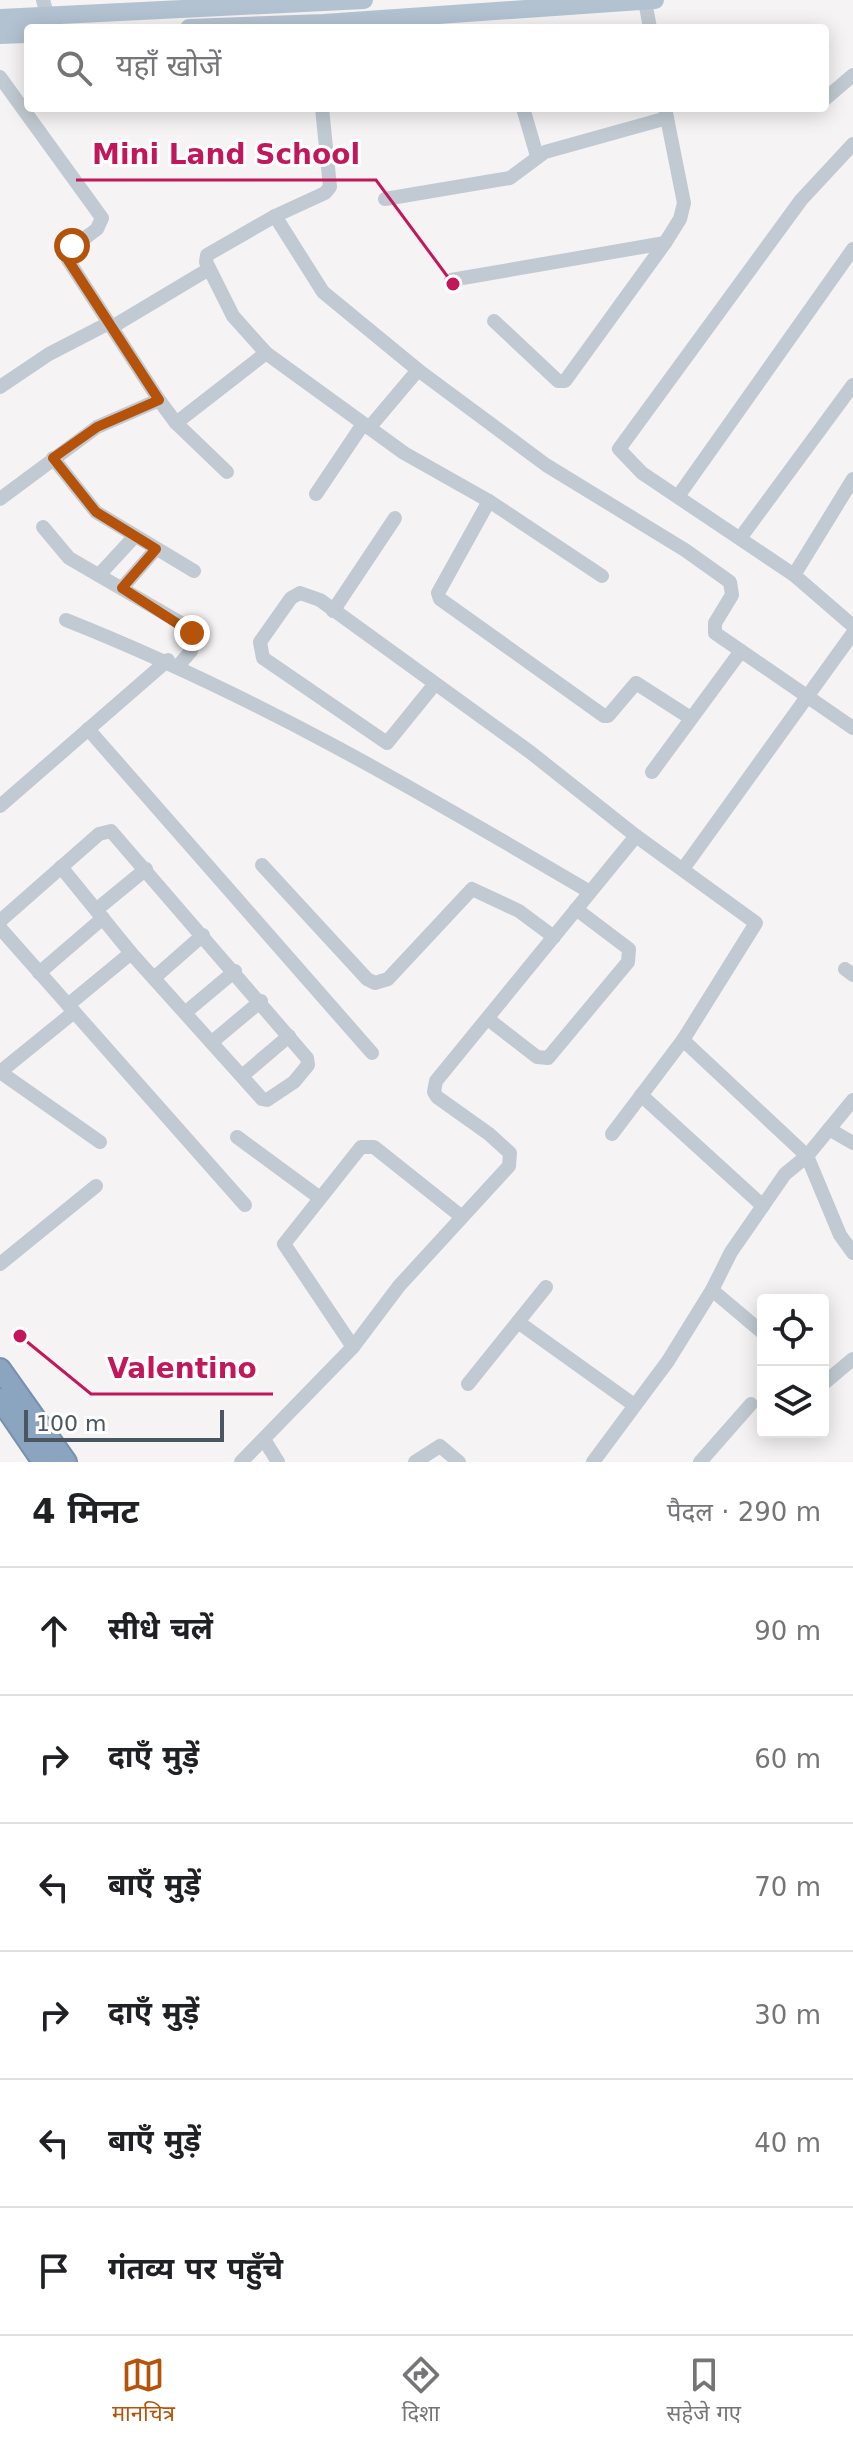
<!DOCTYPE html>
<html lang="hi">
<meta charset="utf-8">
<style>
body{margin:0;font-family:"DejaVu Sans","Noto Sans Devanagari",sans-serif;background:#f6f6f6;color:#202124}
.controls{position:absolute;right:24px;bottom:24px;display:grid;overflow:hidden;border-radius:8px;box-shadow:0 4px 20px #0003}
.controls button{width:72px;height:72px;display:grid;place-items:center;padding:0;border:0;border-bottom:2px solid #e0e0e0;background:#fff;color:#202124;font:40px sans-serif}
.scale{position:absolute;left:24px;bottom:20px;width:200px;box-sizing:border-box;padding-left:8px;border:4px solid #4a5661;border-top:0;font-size:22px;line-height:28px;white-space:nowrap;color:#4a5661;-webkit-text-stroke:6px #fff;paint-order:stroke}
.stop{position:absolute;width:24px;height:24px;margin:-18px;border:6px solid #b45309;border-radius:50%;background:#fff}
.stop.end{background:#b45309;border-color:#fff;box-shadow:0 2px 8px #0008}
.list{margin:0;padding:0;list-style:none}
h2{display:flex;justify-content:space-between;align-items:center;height:104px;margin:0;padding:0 32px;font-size:34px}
h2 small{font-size:26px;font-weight:400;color:#757577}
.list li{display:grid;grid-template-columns:52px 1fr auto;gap:24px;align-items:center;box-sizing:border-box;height:128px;padding:0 32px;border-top:2px solid #e0e0e0}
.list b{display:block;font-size:30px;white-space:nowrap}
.list em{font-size:26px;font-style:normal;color:#757577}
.icon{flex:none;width:44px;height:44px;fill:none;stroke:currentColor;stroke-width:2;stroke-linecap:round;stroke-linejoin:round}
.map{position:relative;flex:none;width:853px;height:1462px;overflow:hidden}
.search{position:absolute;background:#fff;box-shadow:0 4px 20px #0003;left:24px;right:24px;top:24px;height:88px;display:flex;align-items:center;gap:20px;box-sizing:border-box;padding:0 28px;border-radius:8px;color:#757577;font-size:30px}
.sheet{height:872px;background:#fff}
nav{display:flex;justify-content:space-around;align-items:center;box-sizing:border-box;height:112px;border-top:2px solid #e0e0e0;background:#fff;font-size:22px;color:#757577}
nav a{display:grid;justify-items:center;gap:4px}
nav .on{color:#b45309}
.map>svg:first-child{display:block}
</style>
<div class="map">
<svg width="853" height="1462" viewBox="0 0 853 1462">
<rect width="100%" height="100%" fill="#f5f3f3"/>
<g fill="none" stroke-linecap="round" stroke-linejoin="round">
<defs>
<g id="highway">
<polyline points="0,1369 66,1462"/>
<polyline points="0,1399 43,1462"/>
</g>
</defs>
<use href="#highway" stroke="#7690ad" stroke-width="24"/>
<g stroke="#c1cad2" stroke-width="14">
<polyline points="43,0 51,28"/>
<polyline points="645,1 650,28"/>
<polyline points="0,77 102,218 97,229 69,250 68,260 159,400 176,423 227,472"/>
<polyline points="825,99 853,75"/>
<polyline points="322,108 330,187 325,193 275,216 207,255 206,262 233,316 266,353 404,453 489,501 602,576"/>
<polyline points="523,108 537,156"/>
<polyline points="853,144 801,200 619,449 642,473 794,575 853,626"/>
<polyline points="385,199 510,178 545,152 667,118"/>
<polyline points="275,216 323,292 418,370 546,465 685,550 730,582 732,595 715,623 715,633 853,728"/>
<polyline points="665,243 680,219 684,203 665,108"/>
<polyline points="451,280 665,243 565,381 558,381 494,321"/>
<polyline points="112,327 209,269"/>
<polyline points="0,387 49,354 109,323"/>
<polyline points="176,423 266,353"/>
<polyline points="369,428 418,370"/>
<polyline points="53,458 96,512 194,571"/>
<polyline points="316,494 363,424"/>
<polyline points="679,495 853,249"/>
<polyline points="0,499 97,427 159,400"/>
<polyline points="489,501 438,593 440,599 604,716 608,716 636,683 689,717"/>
<polyline points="43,527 69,558 186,626 194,638 191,651 179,665"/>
<polyline points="741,537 853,385"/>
<polyline points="99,575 135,536"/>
<polyline points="794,575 853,479"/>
<polyline points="122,588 156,549"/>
<polyline points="333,611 395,518"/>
<path d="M66,620C255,695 415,789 590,892"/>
<polyline points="88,729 372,1053"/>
<polyline points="652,772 741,651"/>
<polyline points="0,806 168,660"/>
<polyline points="636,836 756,923 683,1040 807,1156 840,1235 853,1253"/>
<polyline points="262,865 367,979 375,983 388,979 472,889 519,911 554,937"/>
<polyline points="61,867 131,953"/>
<polyline points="683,869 853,633"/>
<polyline points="96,910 146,869"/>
<polyline points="0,921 99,834 111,831 307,1058 308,1065 294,1082 267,1100 262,1099 131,953 68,1005"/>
<polyline points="0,928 245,1205"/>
<polyline points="845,969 853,975"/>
<polyline points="39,973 103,918"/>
<polyline points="154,978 203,935"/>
<polyline points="186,1012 235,971"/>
<polyline points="488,1019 537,1057 548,1058 628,962 629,949 576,909"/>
<polyline points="212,1042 261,1001"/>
<polyline points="0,1072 100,1142"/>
<polyline points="0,1072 74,1012"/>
<polyline points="242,1076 289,1036"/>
<polyline points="641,1095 763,1206"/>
<polyline points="829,1129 853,1143"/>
<polyline points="612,1134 683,1040"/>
<polyline points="237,1137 320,1198"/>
<polyline points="0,1264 96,1186"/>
<polyline points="712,1290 763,1333"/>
<polyline points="518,1322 634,1405"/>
<polyline points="353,1347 284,1244 361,1147 374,1147 462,1217"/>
<polyline points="468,1384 546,1287"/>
<polyline points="823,1384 853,1359"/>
<polyline points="265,1441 278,1462"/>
<polyline points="241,1462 353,1347 399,1286 509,1166 510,1153 489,1134 437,1097 434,1092 436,1081 636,836 530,752 320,600 300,593 291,598 260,642 263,658 387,743 434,685"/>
<polyline points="415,1462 440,1446 459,1462"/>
<polyline points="593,1462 668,1361 712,1290 731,1252 785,1174 807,1156 853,1100"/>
<polyline points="700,1462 751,1404"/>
</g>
<g stroke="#b3c2d1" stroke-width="18">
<polyline points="0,18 364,0"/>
<polyline points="189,28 324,23 655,0"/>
<polyline points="0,35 28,34"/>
</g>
<use href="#highway" stroke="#8ba5c1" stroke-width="20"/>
</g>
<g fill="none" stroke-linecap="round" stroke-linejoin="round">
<polyline stroke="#b45309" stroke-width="10" points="72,246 68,260 159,400 97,427 53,458 96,512 156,549 122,588 192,633"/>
</g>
<path fill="none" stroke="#c2185b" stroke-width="3" d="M453 284L376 180H76M20 1336L91 1394H273"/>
<g fill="#c2185b" stroke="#fff" stroke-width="3">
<circle cx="453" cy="284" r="8"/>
<circle cx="20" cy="1336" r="8"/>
</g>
<g font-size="28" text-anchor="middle" font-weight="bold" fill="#c2185b" stroke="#fff" stroke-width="6" stroke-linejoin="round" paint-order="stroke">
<text x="226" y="164">Mini Land School</text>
<text x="182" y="1378">Valentino</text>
</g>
</svg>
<div class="controls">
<button><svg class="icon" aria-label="locate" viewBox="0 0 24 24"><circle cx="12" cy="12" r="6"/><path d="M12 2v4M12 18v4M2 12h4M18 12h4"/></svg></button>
<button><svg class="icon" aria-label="layers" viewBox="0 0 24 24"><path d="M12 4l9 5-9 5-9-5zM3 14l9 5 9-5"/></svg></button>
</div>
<div class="scale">100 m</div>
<div class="stop" style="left:72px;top:246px"></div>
<div class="stop end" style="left:192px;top:633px"></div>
<div class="search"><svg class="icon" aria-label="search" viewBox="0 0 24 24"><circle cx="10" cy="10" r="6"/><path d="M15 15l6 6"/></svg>यहाँ खोजें</div>
</div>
<section class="sheet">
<h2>4 मिनट<small>पैदल · 290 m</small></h2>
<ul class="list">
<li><svg class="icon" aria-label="ahead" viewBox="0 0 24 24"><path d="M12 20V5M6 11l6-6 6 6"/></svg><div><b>सीधे चलें</b></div><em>90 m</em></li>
<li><svg class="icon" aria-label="right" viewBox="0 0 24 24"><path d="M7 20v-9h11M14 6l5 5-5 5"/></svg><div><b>दाएँ मुड़ें</b></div><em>60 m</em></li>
<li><svg class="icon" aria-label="left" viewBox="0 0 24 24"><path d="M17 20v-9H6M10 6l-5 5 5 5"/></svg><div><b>बाएँ मुड़ें</b></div><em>70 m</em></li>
<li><svg class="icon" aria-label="right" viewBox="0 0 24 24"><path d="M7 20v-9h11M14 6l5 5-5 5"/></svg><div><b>दाएँ मुड़ें</b></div><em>30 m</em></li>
<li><svg class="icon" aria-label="left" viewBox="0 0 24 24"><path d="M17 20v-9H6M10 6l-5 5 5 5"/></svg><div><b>बाएँ मुड़ें</b></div><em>40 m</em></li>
<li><svg class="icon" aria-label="arrive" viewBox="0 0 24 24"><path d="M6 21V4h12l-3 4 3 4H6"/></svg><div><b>गंतव्य पर पहुँचे</b></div></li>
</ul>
</section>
<nav>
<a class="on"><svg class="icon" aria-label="map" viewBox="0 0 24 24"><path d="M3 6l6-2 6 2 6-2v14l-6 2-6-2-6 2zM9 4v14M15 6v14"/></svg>मानचित्र</a>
<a><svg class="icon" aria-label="directions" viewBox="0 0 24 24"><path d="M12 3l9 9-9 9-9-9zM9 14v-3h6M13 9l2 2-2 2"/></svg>दिशा</a>
<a><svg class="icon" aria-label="saved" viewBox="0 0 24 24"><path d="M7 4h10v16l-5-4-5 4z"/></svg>सहेजे गए</a>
</nav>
